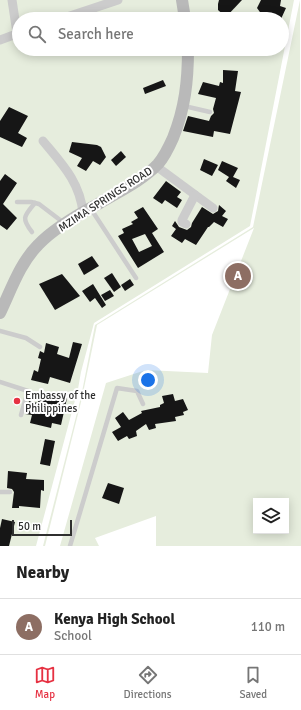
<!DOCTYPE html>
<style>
body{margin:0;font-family:Signika,sans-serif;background:#f2f2f2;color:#222}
.controls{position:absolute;right:12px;bottom:12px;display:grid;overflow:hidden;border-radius:0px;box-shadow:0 2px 10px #0003}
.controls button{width:36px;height:36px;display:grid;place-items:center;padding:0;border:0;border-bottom:1px solid #e0e0e0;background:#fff;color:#222;font:20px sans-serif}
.scale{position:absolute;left:12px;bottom:10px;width:60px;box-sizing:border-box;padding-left:4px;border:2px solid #2f2f2f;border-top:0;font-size:11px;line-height:14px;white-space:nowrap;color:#2f2f2f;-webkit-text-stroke:3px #fff;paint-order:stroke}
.you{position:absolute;left:148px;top:380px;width:14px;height:14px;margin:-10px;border:3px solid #fff;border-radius:50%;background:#1a73e8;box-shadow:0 0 0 6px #1a73e833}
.badge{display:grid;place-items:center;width:26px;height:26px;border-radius:50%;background:#e63142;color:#fff;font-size:13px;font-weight:700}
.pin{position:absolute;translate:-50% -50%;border:2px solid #fff;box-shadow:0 1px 4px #0006}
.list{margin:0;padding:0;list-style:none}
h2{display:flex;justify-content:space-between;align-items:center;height:52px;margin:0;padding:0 16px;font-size:17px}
h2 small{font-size:13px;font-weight:400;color:#767676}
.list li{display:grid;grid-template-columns:26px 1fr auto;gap:12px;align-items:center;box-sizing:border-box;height:56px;padding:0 16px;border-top:1px solid #e0e0e0}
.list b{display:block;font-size:15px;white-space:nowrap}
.list p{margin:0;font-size:13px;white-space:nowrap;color:#767676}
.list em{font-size:13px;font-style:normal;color:#767676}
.icon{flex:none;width:22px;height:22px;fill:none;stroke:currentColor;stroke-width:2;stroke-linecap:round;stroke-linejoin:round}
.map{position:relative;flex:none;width:301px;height:546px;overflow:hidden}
.search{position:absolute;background:#fff;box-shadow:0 2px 10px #0003;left:12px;right:12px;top:12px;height:44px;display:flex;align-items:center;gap:10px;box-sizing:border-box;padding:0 14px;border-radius:22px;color:#767676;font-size:15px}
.sheet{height:108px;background:#fff}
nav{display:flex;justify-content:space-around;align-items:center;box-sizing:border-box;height:56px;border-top:1px solid #e0e0e0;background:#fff;font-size:11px;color:#767676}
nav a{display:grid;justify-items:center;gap:2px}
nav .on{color:#e63142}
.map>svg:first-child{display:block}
</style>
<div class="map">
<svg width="301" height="546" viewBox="0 0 301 546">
<rect width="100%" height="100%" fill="#fff"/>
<g fill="#e6eddd" fill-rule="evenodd">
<path d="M0,0H294L250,226L94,323L81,372L78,389L36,546H0ZM19,19H282V49H19Z"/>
<path d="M300,0L301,546H156V516L95,538L99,546H60L106,383L146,370L208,373L212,335L254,228L97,325L82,398L45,546H43L81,397L95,325L253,227ZM256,501H286V531H256Z"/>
</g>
<g fill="#161616" fill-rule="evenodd">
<polygon points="219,0 242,0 226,17 218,10 218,4"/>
<polygon points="261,0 281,0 280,6 286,8 281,19 265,19 257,8"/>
<polygon points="223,70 238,71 235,91 241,92 230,134 214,131 213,137 183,131 188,116 209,121 211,116 214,113 213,109 216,98 198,94 203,82 219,86 220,82 223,83"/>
<polygon points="163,80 166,86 145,94 143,88"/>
<polygon points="9,107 28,116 18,133 27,138 22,147 0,137 0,121"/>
<polygon points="72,142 97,145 101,147 106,157 100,165 93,161 86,171 77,166 82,158 69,152"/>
<polygon points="121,151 126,157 116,166 111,160"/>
<polygon points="204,159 218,165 212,176 200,170"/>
<polygon points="222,161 238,168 233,177 240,180 236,188 226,181 229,177 218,170"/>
<polygon points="5,174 17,183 3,204 17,218 7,230 0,225 0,181"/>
<polygon points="166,181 181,192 177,197 182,200 177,208 165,200 162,204 153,198"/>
<polygon points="219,205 226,211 222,216 228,219 223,227 214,222 209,227 208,227 196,245 185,239 182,243 171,236 176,229 172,226 175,221 179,227 187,230 191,227 192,223 202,207 213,214 218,211"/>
<path d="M143,207L158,229L152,233L164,252L138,268L118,236L124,233L122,229L133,224L131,222L138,218L134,212ZM145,234L152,246L139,252L132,239Z"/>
<polygon points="92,256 99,266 84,275 78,264"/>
<polygon points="112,273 121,287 114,292 104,278"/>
<polygon points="62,274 80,296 55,310 39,284"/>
<polygon points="130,279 134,285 125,291 121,285"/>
<polygon points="93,284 106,305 102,308 95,298 90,302 82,291"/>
<polygon points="110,290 114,296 105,301 101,295"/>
<polygon points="73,342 82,344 70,383 50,377 48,384 31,380 34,370 38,372 41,359 38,358 40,351 44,353 46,343 59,347 57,354 69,358"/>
<polygon points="56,392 68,394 61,425 52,423 51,428 30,423 32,415 25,414 29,401 38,403 39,395 54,399"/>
<polygon points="173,394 175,401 183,399 188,410 183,412 184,415 175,417 176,421 155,424 156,428 149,430 146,424 136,431 137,436 129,439 127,436 118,441 112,432 121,427 115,418 123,412 129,420 142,413 141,411 160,407 160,405 164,403 162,396"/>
<polygon points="45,439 55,441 50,466 40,464"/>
<polygon points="8,471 27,473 26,479 44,480 44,491 41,490 40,508 19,506 19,508 12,508 14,492 12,489 7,488"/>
<polygon points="108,483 124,488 119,504 102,498"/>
<polygon points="2,519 15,522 9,546 0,546 0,528"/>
</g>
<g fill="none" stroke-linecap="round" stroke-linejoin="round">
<g stroke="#ccc" stroke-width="4.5">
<polyline points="184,106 210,112"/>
<polyline points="17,202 31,202 39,204 64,223"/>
<polyline points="91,209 136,278"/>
<path d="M32,232C21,218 24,216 35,203"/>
<polyline points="0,331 26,338 40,347"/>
<polyline points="0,382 28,391 21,415"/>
<polyline points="0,492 10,492"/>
<polyline points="70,546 117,388 137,391 143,404"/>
</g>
<g stroke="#ccc" stroke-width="9">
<polyline points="12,0 17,33"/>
<polyline points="61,19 118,0"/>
<polyline points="0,40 19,33"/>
<path d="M43,141C62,164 80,182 83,213"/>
<polyline points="156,166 213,208"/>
<polyline points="186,224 182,222 182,220 195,195"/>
</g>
<g stroke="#b9b9b9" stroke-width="12">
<polyline points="182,0 185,19"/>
<path d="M0,313C11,290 20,263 38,245C54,228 77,215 98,204C118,192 142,181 158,164C165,156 169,147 173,138C185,108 188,81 188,49"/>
</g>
</g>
<circle fill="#e63142" stroke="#fff" stroke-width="1.5" cx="17" cy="401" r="4"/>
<g text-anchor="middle" stroke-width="4" stroke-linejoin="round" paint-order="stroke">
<g font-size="11" fill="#2f2f2f" stroke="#fff">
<text transform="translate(105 199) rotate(-33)" y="4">MZIMA SPRINGS ROAD</text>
</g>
<g font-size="11" fill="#2f2f2f" stroke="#fff" text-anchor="start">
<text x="25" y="399">Embassy of the<tspan x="25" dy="13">Philippines</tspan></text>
</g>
</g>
</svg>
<div class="controls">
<button><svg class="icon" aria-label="layers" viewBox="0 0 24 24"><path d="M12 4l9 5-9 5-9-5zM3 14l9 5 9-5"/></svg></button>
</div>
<div class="scale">50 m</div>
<div class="you"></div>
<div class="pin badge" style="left:238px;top:276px;background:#8d6e63">A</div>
<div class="search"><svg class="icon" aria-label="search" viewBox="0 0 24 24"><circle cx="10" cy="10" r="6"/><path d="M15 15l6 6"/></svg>Search here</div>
</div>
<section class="sheet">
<h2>Nearby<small></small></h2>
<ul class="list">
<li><span class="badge" style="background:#8d6e63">A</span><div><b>Kenya High School</b><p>School</p></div><em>110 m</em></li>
</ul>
</section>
<nav>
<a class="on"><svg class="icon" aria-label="map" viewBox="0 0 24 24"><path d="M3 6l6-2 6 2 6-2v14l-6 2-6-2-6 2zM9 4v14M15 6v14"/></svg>Map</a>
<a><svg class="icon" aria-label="directions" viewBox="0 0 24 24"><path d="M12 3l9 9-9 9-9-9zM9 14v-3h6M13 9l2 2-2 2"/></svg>Directions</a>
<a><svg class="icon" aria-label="saved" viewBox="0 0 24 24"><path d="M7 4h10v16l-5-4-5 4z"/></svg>Saved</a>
</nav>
